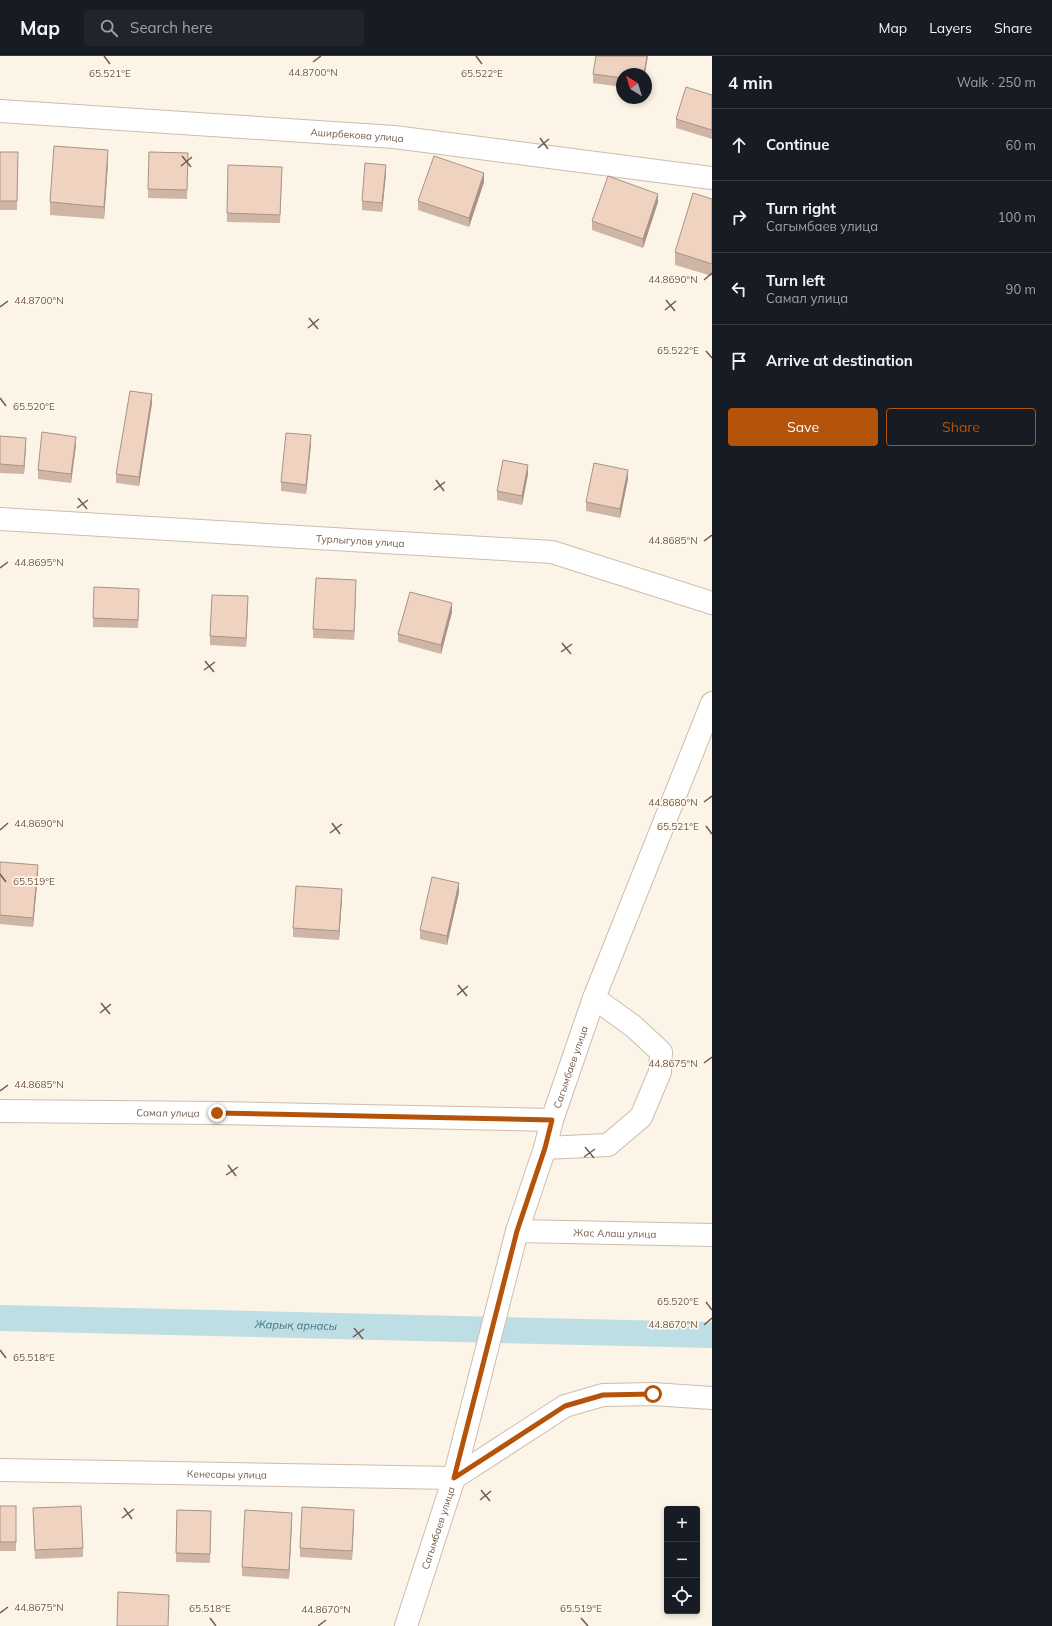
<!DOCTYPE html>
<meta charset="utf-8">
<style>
body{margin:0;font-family:Mulish,sans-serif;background:#20242c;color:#f1f3f6}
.controls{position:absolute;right:12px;bottom:12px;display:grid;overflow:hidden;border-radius:4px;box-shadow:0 2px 6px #0003}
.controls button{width:36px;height:36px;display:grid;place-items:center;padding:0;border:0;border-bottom:1px solid #363941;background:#171b24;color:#f1f3f6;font:20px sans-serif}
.compass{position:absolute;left:616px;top:12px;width:36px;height:36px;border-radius:50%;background:#171b24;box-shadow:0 2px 6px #0003;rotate:322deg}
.stop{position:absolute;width:12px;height:12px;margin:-9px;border:3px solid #b45309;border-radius:50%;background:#fff}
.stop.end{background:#b45309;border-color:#fff;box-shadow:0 1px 4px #0008}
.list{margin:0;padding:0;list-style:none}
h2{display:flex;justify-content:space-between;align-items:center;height:52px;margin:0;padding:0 16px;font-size:17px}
h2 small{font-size:13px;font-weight:400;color:#9ea1a6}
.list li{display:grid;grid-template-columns:26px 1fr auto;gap:12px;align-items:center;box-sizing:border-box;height:72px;padding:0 16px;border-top:1px solid #363941}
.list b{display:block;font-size:15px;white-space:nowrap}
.list p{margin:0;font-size:13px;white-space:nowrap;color:#9ea1a6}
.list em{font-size:13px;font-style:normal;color:#9ea1a6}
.actions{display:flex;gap:8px;padding:12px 16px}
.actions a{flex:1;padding:9px 0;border:1px solid #b45309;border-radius:4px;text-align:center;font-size:14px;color:#b45309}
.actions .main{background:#b45309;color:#fff}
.icon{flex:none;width:22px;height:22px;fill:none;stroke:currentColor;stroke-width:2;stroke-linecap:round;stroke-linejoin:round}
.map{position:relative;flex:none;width:712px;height:1570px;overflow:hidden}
header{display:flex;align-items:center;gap:24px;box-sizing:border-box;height:56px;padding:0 20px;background:#171b24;border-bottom:1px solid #363941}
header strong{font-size:19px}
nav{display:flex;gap:22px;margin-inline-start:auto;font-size:14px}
.search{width:280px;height:36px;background:#20242c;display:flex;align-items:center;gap:10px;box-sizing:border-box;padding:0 14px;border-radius:4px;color:#9ea1a6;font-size:15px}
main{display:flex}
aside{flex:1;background:#171b24}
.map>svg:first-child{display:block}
</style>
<header>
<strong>Map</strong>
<div class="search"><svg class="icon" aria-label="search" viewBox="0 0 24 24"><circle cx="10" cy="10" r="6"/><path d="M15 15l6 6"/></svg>Search here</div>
<nav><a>Map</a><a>Layers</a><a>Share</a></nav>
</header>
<main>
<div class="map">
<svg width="712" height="1570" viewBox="0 0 712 1570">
<rect width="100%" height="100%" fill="#fbf4e7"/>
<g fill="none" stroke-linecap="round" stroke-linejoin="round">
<path stroke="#bddee4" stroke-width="26" id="s1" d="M0,1262L712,1279"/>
<defs>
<g id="minor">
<path id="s2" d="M0,55L394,81L712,122"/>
<path id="s3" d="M0,463L552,496L712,547"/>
<path id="s4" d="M0,1055L217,1057L552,1064"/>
<polyline points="545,1092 608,1089 641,1061 660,1016 661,996 633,970 594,942"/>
<path id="s5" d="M517,1175L712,1179"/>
<path id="s6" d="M0,1414L454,1422L565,1350L603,1339L653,1338L712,1342"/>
<path id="s7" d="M406,1570L454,1422L517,1175L545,1092L552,1064L594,942L712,647"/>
</g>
</defs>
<use href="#minor" stroke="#cdbcae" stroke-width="24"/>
<use href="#minor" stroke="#fff" stroke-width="22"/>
</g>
<g fill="#ceb5a5">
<polygon points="593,18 622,18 622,31 593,27"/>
<polygon points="712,39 712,83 676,72 676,63"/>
<polygon points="0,96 18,96 17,154 0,154"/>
<polygon points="188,106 187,143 148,142 148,133"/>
<polygon points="108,107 104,163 50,159 50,146"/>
<polygon points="386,118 382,156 362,154 362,145"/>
<polygon points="282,120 280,167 227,166 227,157"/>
<polygon points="484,126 469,171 418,154 418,145"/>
<polygon points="712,143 712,220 675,209 675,196"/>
<polygon points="658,146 643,192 592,174 592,165"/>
<polygon points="152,347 139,430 116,427 116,418"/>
<polygon points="0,380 26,390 24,418 0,417"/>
<polygon points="311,388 306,438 281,435 281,426"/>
<polygon points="76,389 71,427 38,423 38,414"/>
<polygon points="528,418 522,449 497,444 497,435"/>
<polygon points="628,423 620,462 586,455 586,446"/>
<polygon points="356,532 354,584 313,582 313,573"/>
<polygon points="139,542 138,572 93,571 93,562"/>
<polygon points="248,549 246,591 210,589 210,580"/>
<polygon points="452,556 441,598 398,586 398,578"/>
<polygon points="0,806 38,818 33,871 0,868"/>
<polygon points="459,836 447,889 420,883 420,874"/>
<polygon points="342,842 339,884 293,881 293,872"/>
<rect x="0" y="1450" width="16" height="45"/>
<polygon points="177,1454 211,1455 210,1507 176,1506"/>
<polygon points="33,1460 83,1492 83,1501 35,1503"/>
<polygon points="354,1462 352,1504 300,1501 300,1492"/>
<polygon points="292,1465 289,1523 242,1520 242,1511"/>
</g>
<g fill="#a79486">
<polygon points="647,0 648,0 645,18 644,18"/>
<polygon points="108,94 108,107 104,163 104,151"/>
<polygon points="386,109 386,118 382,156 382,147"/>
<polygon points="484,117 484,126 469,171 469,162"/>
<polygon points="658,138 658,146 643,192 643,183"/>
<polygon points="152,338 152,347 139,430 139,421"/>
<polygon points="311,379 311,388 306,438 306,429"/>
<polygon points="76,381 76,389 71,427 71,418"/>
<polygon points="26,382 26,390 24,418 24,410"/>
<polygon points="528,409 528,418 522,449 522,440"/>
<polygon points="628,414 628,423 620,462 620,453"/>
<polygon points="356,524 356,532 354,584 354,575"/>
<polygon points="248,540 248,549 246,591 246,582"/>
<polygon points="452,547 452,556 441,598 441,589"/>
<polygon points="38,809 38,818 33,871 33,862"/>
<polygon points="459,827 459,836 447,889 447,880"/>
<polygon points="342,833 342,842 339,884 339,875"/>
<polygon points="354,1454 354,1462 352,1504 352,1495"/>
<polygon points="292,1457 292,1465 289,1523 289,1514"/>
</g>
<g fill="#efd3c0" stroke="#a79486">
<polygon points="596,0 647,0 644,18 622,18 622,22 593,18"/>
<polygon points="686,31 712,39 712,74 676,63"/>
<polygon points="54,90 108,94 104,151 50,146"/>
<polygon points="0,96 18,96 17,145 0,145"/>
<polygon points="149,96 188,97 187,134 148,133"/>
<polygon points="434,100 484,117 469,162 418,145"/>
<polygon points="365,107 386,109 382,147 362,145"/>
<polygon points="228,109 282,111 280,159 227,157"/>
<polygon points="608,120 658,138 643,183 592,165"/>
<polygon points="693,137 712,143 712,208 675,196"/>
<polygon points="130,335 152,338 139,421 116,418"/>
<polygon points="42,376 76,381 71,418 38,414"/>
<polygon points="286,377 311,379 306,429 281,426"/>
<polygon points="0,380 26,382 24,410 0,408"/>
<polygon points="503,404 528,409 522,440 497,435"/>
<polygon points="594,407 628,414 620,453 586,446"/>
<polygon points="316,522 356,524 354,575 313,573"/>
<polygon points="94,531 139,533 138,564 93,562"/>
<polygon points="410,536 452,547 441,589 398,578"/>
<polygon points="212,539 248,540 246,582 210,580"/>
<polygon points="0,806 38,809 33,862 0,859"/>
<polygon points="432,821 459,827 447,880 420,874"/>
<polygon points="296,830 342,833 339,875 293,872"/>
<rect x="0" y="1450" width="16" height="36"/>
<polygon points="81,1450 83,1492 35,1494 33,1452"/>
<polygon points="302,1451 354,1454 352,1495 300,1492"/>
<polygon points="177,1454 211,1455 210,1498 176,1497"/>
<polygon points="245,1454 292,1457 289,1514 242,1511"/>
<polygon points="118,1536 169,1539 168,1570 117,1570"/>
</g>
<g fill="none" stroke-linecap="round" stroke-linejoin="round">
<polyline stroke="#b45309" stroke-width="5" points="217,1057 552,1064 545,1092 517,1175 454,1422 565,1350 603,1339 653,1338"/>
</g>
<path fill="none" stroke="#745b4d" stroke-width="1.5" d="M104,0L110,8M476,0L482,8M313,6L321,0M540,82L548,93M538,92L549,83M182,100L191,111M181,110L192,101M704,224L712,217M666,244L675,255M0,251L8,245M665,254L676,245M309,262L318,273M308,272L319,263M706,295L712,302M0,342L6,350M436,424L444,435M434,434L445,426M78,442L87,453M77,452L88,444M704,485L712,479M0,512L8,506M562,587L571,598M561,596L572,588M205,605L214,616M204,614L215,606M704,746L712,740M332,767L340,778M706,770L712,778M0,774L8,767M330,777L342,768M0,818L6,826M458,929L467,940M457,939L468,930M101,947L110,958M100,957L111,948M704,1007L712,1001M0,1035L8,1029M585,1091L594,1102M584,1101L595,1093M228,1109L236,1120M226,1119L238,1111M706,1246L712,1254M704,1269L712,1262M354,1272L363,1283M353,1281L364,1273M0,1294L6,1302M481,1434L490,1445M480,1444L491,1435M124,1452L132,1463M122,1462L134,1453M0,1557L8,1551M210,1562L216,1570M581,1562L588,1570M318,1570L326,1564"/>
<g text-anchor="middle" stroke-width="3.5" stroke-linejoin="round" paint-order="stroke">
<g font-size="10" fill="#745b4d" stroke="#fef8ed">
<text dy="4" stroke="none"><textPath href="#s2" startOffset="358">Аширбекова улица</textPath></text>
<text dy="4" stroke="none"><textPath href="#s3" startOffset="361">Турлыгулов улица</textPath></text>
<text dy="4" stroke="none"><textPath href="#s7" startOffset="583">Сагымбаев улица</textPath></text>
<text dy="4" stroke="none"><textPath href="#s4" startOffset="168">Самал улица</textPath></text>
<text dy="4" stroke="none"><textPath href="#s5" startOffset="98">Жас Алаш улица</textPath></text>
<text dy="4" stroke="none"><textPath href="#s6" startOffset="227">Кенесары улица</textPath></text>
<text dy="4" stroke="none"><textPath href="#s7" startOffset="103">Сагымбаев улица</textPath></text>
</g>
<g font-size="11" font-style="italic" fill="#44757f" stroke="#fef8ed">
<text dy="4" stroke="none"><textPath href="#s1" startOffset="296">Жарық арнасы</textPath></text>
</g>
</g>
<g font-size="10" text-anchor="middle" fill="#745b4d" stroke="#fef8ed" stroke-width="3.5" stroke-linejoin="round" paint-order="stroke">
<text x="313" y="20">44.8700°N</text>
<text x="110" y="21">65.521°E</text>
<text x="482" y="21">65.522°E</text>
<text x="673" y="227">44.8690°N</text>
<text x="39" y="248">44.8700°N</text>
<text x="678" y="298">65.522°E</text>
<text x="34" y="354">65.520°E</text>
<text x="673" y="488">44.8685°N</text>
<text x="39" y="510">44.8695°N</text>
<text x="673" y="750">44.8680°N</text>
<text x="39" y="771">44.8690°N</text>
<text x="678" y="774">65.521°E</text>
<text x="34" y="829">65.519°E</text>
<text x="673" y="1011">44.8675°N</text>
<text x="39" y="1032">44.8685°N</text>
<text x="678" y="1249">65.520°E</text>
<text x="673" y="1272">44.8670°N</text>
<text x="34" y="1305">65.518°E</text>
<text x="39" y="1555">44.8675°N</text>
<text x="210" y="1556">65.518°E</text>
<text x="581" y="1556">65.519°E</text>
<text x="326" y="1557">44.8670°N</text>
</g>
</svg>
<div class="controls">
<button>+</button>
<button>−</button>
<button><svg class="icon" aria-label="locate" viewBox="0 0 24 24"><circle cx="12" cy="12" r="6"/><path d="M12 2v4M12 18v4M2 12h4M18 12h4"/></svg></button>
</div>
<svg class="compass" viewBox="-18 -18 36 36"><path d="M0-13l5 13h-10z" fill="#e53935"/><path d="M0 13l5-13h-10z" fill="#9ea1a6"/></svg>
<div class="stop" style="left:653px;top:1338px"></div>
<div class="stop end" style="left:217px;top:1057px"></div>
</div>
<aside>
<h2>4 min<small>Walk · 250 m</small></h2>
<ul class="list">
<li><svg class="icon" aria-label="ahead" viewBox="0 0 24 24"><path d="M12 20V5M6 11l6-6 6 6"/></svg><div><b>Continue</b></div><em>60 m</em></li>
<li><svg class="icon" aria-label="right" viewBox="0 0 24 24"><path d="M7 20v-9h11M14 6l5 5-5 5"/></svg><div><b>Turn right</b><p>Сагымбаев улица</p></div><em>100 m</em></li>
<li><svg class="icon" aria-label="left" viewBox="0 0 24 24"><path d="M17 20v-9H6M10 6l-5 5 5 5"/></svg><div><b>Turn left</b><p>Самал улица</p></div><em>90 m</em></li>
<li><svg class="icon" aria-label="arrive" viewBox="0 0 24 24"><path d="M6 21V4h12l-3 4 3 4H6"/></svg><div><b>Arrive at destination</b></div></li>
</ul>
<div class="actions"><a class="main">Save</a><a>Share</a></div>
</aside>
</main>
